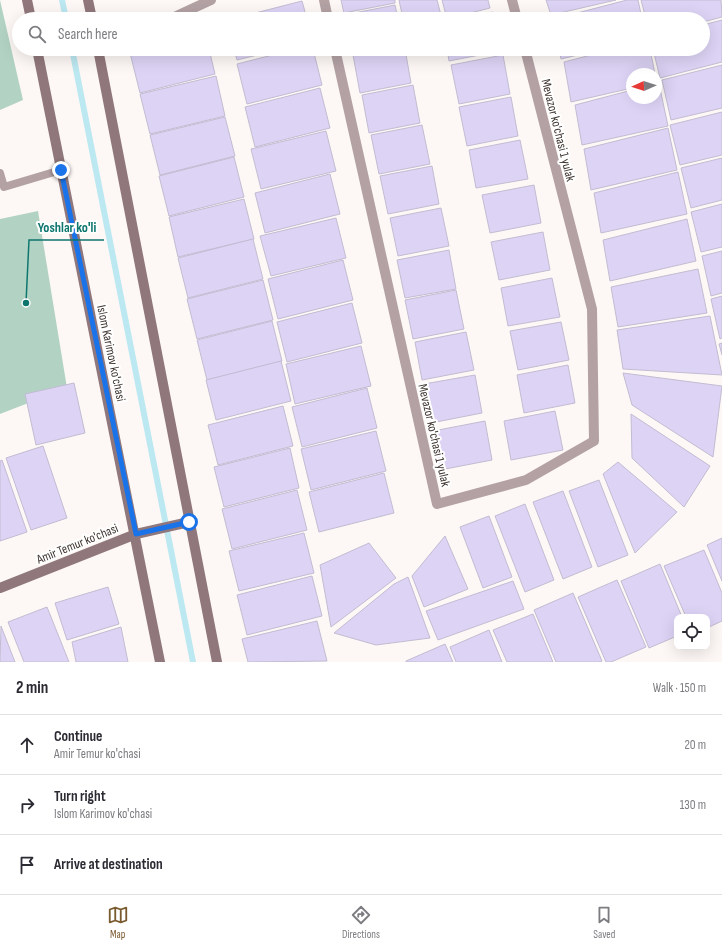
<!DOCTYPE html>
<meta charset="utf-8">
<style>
body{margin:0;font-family:"Sofia Sans Condensed",sans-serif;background:#f2f2f3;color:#2b2b33}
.controls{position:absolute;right:12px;bottom:12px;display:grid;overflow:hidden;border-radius:8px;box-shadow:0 4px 16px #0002}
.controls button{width:36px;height:36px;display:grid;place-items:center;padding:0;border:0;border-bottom:1px solid #e1e1e2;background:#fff;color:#2b2b33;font:20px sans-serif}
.compass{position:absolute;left:626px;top:68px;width:36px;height:36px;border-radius:50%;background:#fff;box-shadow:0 4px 16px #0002;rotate:267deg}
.stop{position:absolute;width:12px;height:12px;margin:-9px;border:3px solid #1a73e8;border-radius:50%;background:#fff}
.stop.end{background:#1a73e8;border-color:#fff;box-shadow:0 1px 4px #0008}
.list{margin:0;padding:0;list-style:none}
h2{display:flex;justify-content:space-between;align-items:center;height:52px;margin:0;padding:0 16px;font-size:17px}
h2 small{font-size:13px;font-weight:400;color:#7c7c81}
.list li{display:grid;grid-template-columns:26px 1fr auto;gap:12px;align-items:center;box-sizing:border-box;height:60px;padding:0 16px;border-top:1px solid #e1e1e2}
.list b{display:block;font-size:15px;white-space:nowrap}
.list p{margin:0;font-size:13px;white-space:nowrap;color:#7c7c81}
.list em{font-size:13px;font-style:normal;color:#7c7c81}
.icon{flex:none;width:22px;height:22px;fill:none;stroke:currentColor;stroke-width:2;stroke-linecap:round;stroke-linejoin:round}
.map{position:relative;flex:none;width:722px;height:662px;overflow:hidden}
.search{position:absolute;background:#fff;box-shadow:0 4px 16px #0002;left:12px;right:12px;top:12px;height:44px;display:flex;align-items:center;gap:10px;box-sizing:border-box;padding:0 14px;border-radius:22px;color:#7c7c81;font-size:15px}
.sheet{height:232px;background:#fff}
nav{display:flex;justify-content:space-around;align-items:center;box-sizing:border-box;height:56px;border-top:1px solid #e1e1e2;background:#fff;font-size:11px;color:#7c7c81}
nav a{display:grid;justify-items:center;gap:2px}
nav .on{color:#7a5b30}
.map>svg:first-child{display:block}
</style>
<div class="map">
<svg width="722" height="662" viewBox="0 0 722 662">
<rect width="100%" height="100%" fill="#fdf8f5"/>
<g fill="#b2d3c3">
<polygon points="0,0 23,100 0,110"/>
<polygon points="38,211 67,388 0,414 0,219"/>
</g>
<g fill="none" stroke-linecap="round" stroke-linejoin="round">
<g stroke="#bce8f1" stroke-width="6">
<polyline points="62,0 66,19"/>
<polyline points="72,49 193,662"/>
</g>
</g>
<g fill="#ddd3f5" stroke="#c2bcd2">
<polygon points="341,0 395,0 395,3 344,13"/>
<polygon points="399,0 437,0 442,19 403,19"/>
<polygon points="442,0 488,0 490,8 447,19"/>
<polygon points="546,0 616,0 551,15"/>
<polygon points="627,0 638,0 642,19 554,19"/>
<polygon points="641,0 721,0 722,17 703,22 703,19 646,19"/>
<polygon points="302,1 307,19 232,19"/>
<polygon points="395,5 398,19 345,19 344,15"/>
<polygon points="493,12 494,19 458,19"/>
<polygon points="722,20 722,62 660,78 653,49 703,49 703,25"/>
<polygon points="147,49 209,49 215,74 140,93 130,53"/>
<polygon points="234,49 282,49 237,60"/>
<polygon points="296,49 313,49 322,85 247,104 237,64"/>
<polygon points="350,49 373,49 351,53"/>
<polygon points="383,49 405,49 411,83 360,93 353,55"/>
<polygon points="447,49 500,49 500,51 449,61"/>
<polygon points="559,49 603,49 561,59"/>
<polygon points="614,49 650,49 655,74 632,74 632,88 571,102 564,62"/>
<polygon points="503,55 510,94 459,104 451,65"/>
<polygon points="722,65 722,108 671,120 662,80"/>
<polygon points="216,76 225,116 150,134 140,94"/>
<polygon points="659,84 668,126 582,145 575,105 632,90 632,98 656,98 656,85"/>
<polygon points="413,85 420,123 369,133 362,95"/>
<polygon points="320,88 330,128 255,147 245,107"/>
<polygon points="511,97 518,136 467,146 459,107"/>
<polygon points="722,112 722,155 680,165 670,125"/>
<polygon points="225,117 235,156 160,175 150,135"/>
<polygon points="422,125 430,164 379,174 371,135"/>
<polygon points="668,128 677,170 591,190 584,149"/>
<polygon points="326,131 336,171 261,189 251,149"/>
<polygon points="520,140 528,179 476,188 469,150"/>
<polygon points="234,157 244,197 169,216 159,176"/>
<polygon points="722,158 722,200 691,208 681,168"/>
<polygon points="432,166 439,204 388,214 380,176"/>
<polygon points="678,172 687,214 601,233 594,193"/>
<polygon points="330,174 340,214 265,233 255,193"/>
<polygon points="534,185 541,223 490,233 482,195"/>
<polygon points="244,199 254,239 178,257 169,217"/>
<polygon points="722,204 722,247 701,252 691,212"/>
<polygon points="441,208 449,246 398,256 390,218"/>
<polygon points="336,218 346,258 271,276 260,236"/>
<polygon points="687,219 696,261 610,281 603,240"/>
<polygon points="543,232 550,270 499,280 491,242"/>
<polygon points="253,239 263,279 188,298 178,258"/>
<polygon points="449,250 456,289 405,298 397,260"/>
<polygon points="722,251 722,293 711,296 702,256"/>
<polygon points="343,260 353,300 278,319 268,279"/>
<polygon points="698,269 707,313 618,327 611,287"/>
<polygon points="552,278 560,317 508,326 501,288"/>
<polygon points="263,280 273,320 197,339 187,299"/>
<polygon points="456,290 464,329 413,339 405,300"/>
<polygon points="722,296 722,338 720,339 711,299"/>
<polygon points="352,303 362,343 287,362 277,322"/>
<polygon points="710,316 722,375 623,369 617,330"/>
<polygon points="272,321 282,361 207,380 197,340"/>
<polygon points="561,322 569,360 518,370 510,331"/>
<polygon points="466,332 474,370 422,380 415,342"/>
<polygon points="722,343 722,355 719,344"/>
<polygon points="361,346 371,386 295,404 286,364"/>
<polygon points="281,361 291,401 216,420 206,380"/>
<polygon points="568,365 575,403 524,413 517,375"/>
<polygon points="623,373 722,386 713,457 632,405"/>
<polygon points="475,375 482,413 431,423 424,384"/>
<polygon points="74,383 85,433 36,445 25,394"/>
<polygon points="367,388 377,428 302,447 292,407"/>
<polygon points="283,406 293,446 218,465 208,425"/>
<polygon points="555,411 563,450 511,460 504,421"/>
<polygon points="631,414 710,466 684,507 632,458"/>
<polygon points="485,421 492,460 440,470 433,431"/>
<polygon points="376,431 386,471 311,490 301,449"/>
<polygon points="43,446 67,518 31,530 6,458"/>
<polygon points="290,448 299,488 224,507 214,467"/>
<polygon points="2,460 27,532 0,541 0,461"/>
<polygon points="618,462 677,512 635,553 603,474"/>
<polygon points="384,473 394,513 319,532 309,492"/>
<polygon points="599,480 628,555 598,567 569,491"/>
<polygon points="297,490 307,530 232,549 222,509"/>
<polygon points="563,491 592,567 563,579 533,502"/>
<polygon points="525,504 554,580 525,592 495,516"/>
<polygon points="489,516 512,577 483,588 460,527"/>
<polygon points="304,533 314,573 239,591 229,551"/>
<polygon points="445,536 468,589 424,607 412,576"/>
<polygon points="722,538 722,581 707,545"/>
<polygon points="369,543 396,578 331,627 320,565"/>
<polygon points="704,550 722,593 722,621 707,628 707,617 686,617 664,566"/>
<polygon points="660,564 682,617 677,617 677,636 649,648 621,581"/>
<polygon points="312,576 322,616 247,635 237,595"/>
<polygon points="408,577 430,638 376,645 334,633 394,584"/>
<polygon points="617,580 646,647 611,662 606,662 578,597"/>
<polygon points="513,581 524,609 438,640 426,611"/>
<polygon points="108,587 119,624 67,640 55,603"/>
<polygon points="573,593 602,661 599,662 556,662 534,610"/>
<polygon points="47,607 69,662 24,662 8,622"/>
<polygon points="533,614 553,662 507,662 493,630"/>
<polygon points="317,621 327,661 248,662 242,639"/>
<polygon points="1,626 15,662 0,662"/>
<polygon points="121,627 128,662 76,662 72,642"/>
<polygon points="489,630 502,662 456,662 450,647"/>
<polygon points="445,644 453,662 406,662 406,661"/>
</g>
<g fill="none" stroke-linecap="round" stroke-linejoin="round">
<polyline stroke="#b3a1a4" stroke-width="8" points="0,173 4,187 61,170"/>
<g stroke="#b3a1a4" stroke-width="10">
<polyline points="324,0 328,19"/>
<polyline points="512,0 517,19"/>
<polyline points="170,19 211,0"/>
<polyline points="335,49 437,504 526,480 594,441 592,309 525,49"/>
</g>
<g stroke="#90777b" stroke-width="10">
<polyline points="27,0 31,19"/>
<polyline points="88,0 92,19"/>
<polyline points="37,49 160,662"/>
<polyline points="98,49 217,662"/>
<polyline points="0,588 136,534 189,522"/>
</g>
</g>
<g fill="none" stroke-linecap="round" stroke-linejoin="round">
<polyline stroke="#1a73e8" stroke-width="5" points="61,170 136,534 189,522"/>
</g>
<g text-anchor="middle" stroke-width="4" stroke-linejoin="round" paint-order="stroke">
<g font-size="13" fill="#3e3530" stroke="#fff">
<text transform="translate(559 130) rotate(76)" y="5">Mevazor ko'chasi 1 yulak</text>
<text transform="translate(112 353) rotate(78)" y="5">Islom Karimov ko'chasi</text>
<text transform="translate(435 435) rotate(77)" y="5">Mevazor ko'chasi 1 yulak</text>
<text transform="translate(77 543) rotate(-22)" y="5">Amir Temur ko'chasi</text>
</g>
</g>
<path fill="none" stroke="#0f766e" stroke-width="1.5" d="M26 303L29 240H104"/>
<circle fill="#0f766e" stroke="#fff" stroke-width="1.5" cx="26" cy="303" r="4"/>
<g font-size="14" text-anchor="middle" font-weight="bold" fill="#0f766e" stroke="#fff" stroke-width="4" stroke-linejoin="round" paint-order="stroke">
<text x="67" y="232">Yoshlar ko'li</text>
</g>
</svg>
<div class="controls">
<button><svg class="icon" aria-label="locate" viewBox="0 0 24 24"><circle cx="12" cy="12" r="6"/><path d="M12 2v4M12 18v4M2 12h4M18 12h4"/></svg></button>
</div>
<svg class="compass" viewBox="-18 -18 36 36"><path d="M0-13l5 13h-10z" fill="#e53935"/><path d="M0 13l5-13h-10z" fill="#7c7c81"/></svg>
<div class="stop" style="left:189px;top:522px"></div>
<div class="stop end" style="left:61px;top:170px"></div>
<div class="search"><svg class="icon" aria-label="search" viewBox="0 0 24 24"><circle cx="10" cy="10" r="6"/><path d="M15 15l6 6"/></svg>Search here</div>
</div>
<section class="sheet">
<h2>2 min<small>Walk · 150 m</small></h2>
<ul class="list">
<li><svg class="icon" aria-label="ahead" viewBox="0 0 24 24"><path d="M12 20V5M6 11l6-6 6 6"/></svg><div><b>Continue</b><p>Amir Temur ko'chasi</p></div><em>20 m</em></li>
<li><svg class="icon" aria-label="right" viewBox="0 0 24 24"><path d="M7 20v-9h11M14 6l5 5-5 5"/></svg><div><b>Turn right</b><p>Islom Karimov ko'chasi</p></div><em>130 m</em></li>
<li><svg class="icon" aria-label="arrive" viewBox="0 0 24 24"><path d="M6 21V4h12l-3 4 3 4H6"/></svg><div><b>Arrive at destination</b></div></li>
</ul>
</section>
<nav>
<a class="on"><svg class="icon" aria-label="map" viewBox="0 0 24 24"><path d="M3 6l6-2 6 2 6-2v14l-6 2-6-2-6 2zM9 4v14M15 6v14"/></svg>Map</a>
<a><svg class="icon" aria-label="directions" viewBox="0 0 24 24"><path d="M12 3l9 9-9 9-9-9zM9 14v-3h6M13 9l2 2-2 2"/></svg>Directions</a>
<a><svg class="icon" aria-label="saved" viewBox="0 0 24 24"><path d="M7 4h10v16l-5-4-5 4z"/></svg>Saved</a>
</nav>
